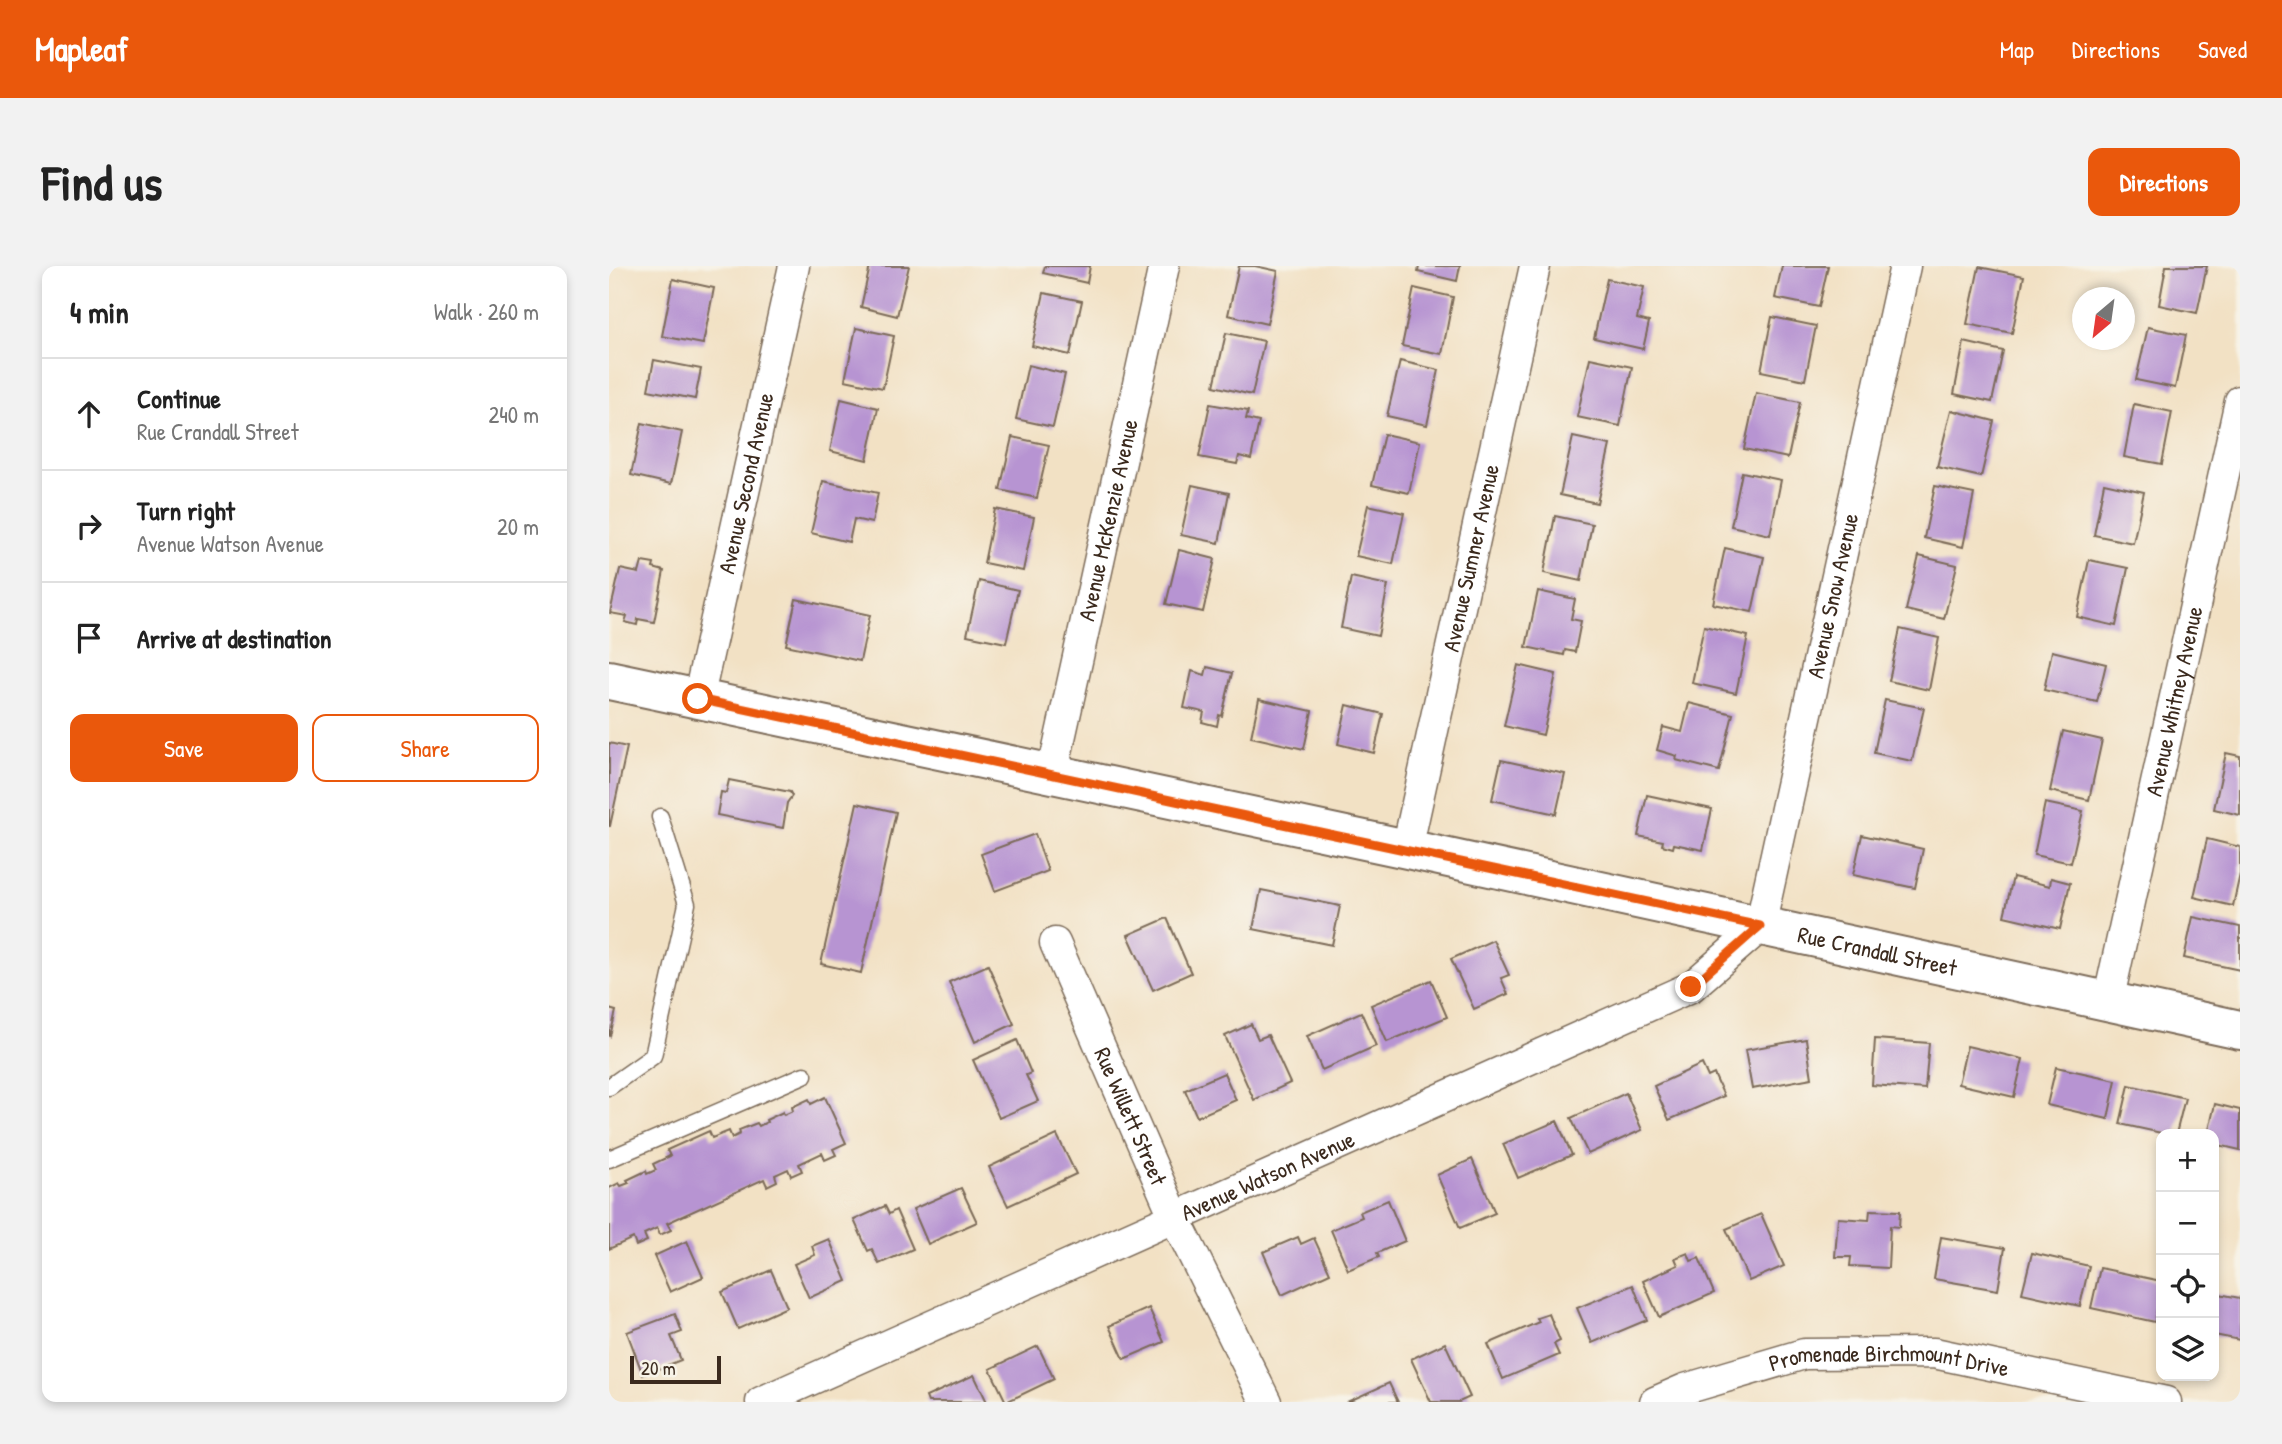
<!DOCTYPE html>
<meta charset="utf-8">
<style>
body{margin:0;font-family:"Patrick Hand",sans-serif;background:#f2f2f2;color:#222}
.controls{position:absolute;right:21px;bottom:21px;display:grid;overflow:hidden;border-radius:14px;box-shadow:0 4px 10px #0003}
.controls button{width:63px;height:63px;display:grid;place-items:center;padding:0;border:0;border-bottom:2px solid #e0e0e0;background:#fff;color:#222;font:35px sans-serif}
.compass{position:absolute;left:1463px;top:21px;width:63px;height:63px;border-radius:50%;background:#fff;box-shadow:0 4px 10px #0003;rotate:209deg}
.scale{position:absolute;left:21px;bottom:18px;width:91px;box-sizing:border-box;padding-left:7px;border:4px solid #3b2a1e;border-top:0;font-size:19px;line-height:24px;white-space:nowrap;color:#3b2a1e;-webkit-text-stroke:5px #f7f3e8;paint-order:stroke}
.stop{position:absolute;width:21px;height:21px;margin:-16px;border:5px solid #ea580c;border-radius:50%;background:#fff}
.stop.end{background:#ea580c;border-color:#fff;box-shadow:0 2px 7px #0008}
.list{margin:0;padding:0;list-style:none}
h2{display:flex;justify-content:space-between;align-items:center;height:91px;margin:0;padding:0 28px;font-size:30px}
h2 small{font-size:23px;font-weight:400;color:#767676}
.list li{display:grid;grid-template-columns:46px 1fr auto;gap:21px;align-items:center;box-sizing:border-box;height:112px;padding:0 28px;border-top:2px solid #e0e0e0}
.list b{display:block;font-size:26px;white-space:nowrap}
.list p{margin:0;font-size:23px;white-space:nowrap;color:#767676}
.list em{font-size:23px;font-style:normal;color:#767676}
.actions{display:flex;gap:14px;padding:21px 28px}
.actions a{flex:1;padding:16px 0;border:2px solid #ea580c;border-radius:14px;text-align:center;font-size:24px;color:#ea580c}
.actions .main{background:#ea580c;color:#fff}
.icon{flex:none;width:38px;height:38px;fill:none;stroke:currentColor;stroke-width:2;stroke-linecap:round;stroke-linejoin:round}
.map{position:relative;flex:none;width:1631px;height:1136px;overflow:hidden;border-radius:14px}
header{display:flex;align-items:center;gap:42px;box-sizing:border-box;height:98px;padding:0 35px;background:#ea580c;color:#fff}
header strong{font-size:33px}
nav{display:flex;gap:38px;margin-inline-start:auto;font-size:24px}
.intro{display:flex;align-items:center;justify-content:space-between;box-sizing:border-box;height:168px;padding:0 42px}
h1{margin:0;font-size:49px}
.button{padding:18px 32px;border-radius:14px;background:#ea580c;color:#fff;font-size:24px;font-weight:700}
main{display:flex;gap:42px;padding:0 42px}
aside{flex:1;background:#fff;border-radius:14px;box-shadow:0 4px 10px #0003}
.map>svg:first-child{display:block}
</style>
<header>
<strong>Mapleaf</strong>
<nav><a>Map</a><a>Directions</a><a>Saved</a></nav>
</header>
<div class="intro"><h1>Find us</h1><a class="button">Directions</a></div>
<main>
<aside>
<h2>4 min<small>Walk · 260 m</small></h2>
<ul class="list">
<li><svg class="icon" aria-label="ahead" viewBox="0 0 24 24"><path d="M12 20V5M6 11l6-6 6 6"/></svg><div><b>Continue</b><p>Rue Crandall Street</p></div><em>240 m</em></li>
<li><svg class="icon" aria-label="right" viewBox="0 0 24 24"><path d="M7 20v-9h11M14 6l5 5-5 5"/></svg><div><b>Turn right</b><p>Avenue Watson Avenue</p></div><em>20 m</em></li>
<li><svg class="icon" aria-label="arrive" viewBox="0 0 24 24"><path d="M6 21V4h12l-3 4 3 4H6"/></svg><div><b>Arrive at destination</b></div></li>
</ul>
<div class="actions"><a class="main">Save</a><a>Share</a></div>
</aside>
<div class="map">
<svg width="1631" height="1136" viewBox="0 0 1631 1136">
<rect width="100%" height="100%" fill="#f7f3e8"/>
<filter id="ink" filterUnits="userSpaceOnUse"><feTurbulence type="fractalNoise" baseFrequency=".0143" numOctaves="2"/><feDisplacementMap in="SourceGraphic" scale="14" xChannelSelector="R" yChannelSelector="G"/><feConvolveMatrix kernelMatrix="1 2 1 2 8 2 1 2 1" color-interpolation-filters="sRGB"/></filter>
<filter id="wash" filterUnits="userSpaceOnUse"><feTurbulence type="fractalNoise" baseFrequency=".00686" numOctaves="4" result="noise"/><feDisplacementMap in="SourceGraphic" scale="28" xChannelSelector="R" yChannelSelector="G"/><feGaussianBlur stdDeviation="1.57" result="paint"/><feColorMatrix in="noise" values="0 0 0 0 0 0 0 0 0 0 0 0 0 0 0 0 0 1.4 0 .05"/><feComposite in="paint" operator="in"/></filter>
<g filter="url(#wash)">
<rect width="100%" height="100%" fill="#f2e1c4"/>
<g id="blocks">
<g fill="#b794d2">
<polygon points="261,0 300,0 288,50 252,41"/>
<polygon points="436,0 481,0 478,17 434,7"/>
<polygon points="630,0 646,0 669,5 658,58 619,49"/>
<polygon points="810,0 851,0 848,15 809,6"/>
<polygon points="1173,0 1219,0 1210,41 1166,32"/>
<polygon points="1557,0 1598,0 1588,47 1550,39"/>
<polygon points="1370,1 1415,10 1403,67 1358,58"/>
<polygon points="64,13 105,22 94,78 53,70"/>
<polygon points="998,13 1035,21 1028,53 1040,56 1034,83 985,72"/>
<polygon points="805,22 844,31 833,88 793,80"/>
<polygon points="435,27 473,35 461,89 423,80"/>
<polygon points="1163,51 1207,60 1196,114 1152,105"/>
<polygon points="1539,61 1577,69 1566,122 1527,114"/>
<polygon points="247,62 285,70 274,122 236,114"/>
<polygon points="617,67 655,75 643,129 605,120"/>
<polygon points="1355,76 1394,85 1383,136 1345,128"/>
<polygon points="981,92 1023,101 1011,160 968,151"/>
<polygon points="45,94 92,103 86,133 39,124"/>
<polygon points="791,95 830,104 818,159 778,150"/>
<polygon points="419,99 456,108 444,161 407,153"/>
<polygon points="1147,127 1191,136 1179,192 1135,183"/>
<polygon points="232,133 269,142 258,194 221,185"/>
<polygon points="601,138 639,145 637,153 650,156 642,193 630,190 628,198 590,191"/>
<polygon points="1525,138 1563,146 1553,198 1515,191"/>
<polygon points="1342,144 1385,155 1372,211 1328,201"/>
<polygon points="33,157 73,166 62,218 22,209"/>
<polygon points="775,168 811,176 800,227 763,219"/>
<polygon points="403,171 440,179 428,232 391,224"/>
<polygon points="964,171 1001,179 988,237 951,229"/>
<polygon points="1133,206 1172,214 1161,269 1122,260"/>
<polygon points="214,215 269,227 263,257 245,253 240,276 202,267"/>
<polygon points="1495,217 1535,226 1524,277 1485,269"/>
<polygon points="583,219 620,227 610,277 572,269"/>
<polygon points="1326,220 1365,228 1354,281 1315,272"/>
<polygon points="759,239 795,247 784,298 747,290"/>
<polygon points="386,243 425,251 414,305 375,297"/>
<polygon points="946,250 983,258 972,315 935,307"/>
<polygon points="1116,282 1155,291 1143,346 1104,338"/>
<polygon points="570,284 606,293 594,346 557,338"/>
<polygon points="1310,290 1348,299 1335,353 1297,344"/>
<polygon points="1480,294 1519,302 1507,360 1468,351"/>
<polygon points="33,296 45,298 44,302 55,305 45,356 29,353 28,359 16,356 18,350 1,347 11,303 30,307"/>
<polygon points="742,311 779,319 769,370 732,362"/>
<polygon points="370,315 409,324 397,377 358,369"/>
<polygon points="929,325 966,333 962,353 972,355 966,386 956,384 955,389 917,381"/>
<polygon points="187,333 261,349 251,395 177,379"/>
<polygon points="1095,360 1139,370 1127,427 1083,417"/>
<polygon points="1291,363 1330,372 1320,424 1280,415"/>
<polygon points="1443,385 1497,398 1488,436 1435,424"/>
<polygon points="909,399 947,408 934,469 895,460"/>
<polygon points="598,401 623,407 613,450 610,449 608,460 593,456 595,446 575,442 583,405 596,409"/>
<polygon points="650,433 703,445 695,483 642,471"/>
<polygon points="1276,434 1315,442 1303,495 1265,487"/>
<polygon points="1080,437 1124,448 1110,505 1067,494 1068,490 1048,484 1054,461 1073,466"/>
<polygon points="738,439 774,448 765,487 729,478"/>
<polygon points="1454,465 1493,474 1480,534 1441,525"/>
<polygon points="0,477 18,481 1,560 0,560"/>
<polygon points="1617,487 1631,490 1631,549 1605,543"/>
<polygon points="892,494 956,508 947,548 883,534"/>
<polygon points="120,514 181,526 183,530 178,537 174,562 108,549 112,526 117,527"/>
<polygon points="1038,529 1103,543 1094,584 1065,578 1064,582 1053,579 1054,575 1029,570"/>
<polygon points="248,537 287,546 252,707 212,698"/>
<polygon points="1436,537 1474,545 1462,597 1425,589"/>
<polygon points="426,568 439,605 386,625 372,588"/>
<polygon points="1253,569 1314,583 1306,622 1244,609"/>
<polygon points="1598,573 1631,581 1631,608 1624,640 1585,631"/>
<polygon points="1404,611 1441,620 1442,612 1461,617 1451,663 1395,650"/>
<polygon points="652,624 731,640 723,679 644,663"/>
<polygon points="1584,651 1631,661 1631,704 1575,692"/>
<polygon points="558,652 582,707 544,724 519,669"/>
<polygon points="884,674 900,709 892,712 899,728 865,743 842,693"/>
<polygon points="379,699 405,758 366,776 340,716"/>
<polygon points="822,714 838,751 778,776 762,739"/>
<polygon points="0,743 7,745 1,770 0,769"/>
<polygon points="752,746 767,780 713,804 698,770"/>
<polygon points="642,758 649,773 659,769 681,817 645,834 616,770"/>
<polygon points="1197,773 1203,812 1143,823 1136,784"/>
<polygon points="1266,773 1320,777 1316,823 1263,819"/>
<polygon points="408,774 422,807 417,809 429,835 390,852 364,794"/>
<polygon points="1358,780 1414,793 1405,831 1349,818"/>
<polygon points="1093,798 1099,811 1105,808 1115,830 1060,854 1045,820"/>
<polygon points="1447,801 1507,814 1499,853 1438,839"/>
<polygon points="615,807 627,834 588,851 576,824"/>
<polygon points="1520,819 1576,832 1567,868 1557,868 1511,858"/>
<polygon points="1017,827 1033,864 979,888 962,852"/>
<polygon points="216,831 237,877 224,883 227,889 216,894 213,887 190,898 193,905 182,910 179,903 166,909 168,915 158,920 155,913 58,957 62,964 51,969 48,962 35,968 38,975 27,980 24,972 0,983 0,922 10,917 12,920 20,917 18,914 37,905 38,908 47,904 44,898 61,890 58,884 100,865 103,872 120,865 123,872 131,868 130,864 148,857 150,860 158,856 157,854 174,846 175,849 184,845 183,841 200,833 202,838"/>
<polygon points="1606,838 1631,844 1631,884 1605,878 1605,868 1599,868"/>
<polygon points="948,855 963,889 909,912 894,878"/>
<polygon points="448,869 467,908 399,940 380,901"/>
<polygon points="863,893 886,947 851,962 828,909"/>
<polygon points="352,922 368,956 319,978 304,943"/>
<polygon points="779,934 796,975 768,987 770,991 739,1004 722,964 753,951 751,946"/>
<polygon points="276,940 280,948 287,944 304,983 270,998 263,983 259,985 245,954"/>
<polygon points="1261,944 1291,945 1290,961 1281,960 1279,1002 1241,1000 1242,991 1226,991 1229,952 1260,954"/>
<polygon points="1152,948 1175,1000 1140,1015 1117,963"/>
<polygon points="689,971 692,978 705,972 721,1007 673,1029 654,986"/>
<polygon points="1332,971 1396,982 1389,1024 1325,1013"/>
<polygon points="220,973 238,1015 200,1032 185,998 206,989 203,980"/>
<polygon points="78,975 94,1011 61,1026 45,990"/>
<polygon points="1079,987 1082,995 1090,992 1105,1027 1050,1051 1034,1015 1069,999 1066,992"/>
<polygon points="1423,987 1480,1000 1471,1040 1413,1027"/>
<polygon points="1491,1002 1552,1015 1546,1056 1482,1042"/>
<polygon points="162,1004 178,1041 129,1063 113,1026"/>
<polygon points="1024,1019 1038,1054 983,1077 968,1042"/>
<polygon points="1605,1027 1631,1032 1631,1074 1605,1069"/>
<polygon points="540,1042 555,1076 515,1093 500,1060"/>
<polygon points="66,1048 73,1066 62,1070 72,1094 34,1109 18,1066"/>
<polygon points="940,1048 951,1075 945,1078 950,1089 894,1113 879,1078 930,1056 928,1052"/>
<polygon points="836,1077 861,1131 850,1136 822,1136 802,1093"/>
<polygon points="429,1080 445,1113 397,1136 381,1103"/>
<polygon points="365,1109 378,1136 319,1136 317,1131"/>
<polygon points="780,1117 789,1136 738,1136"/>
</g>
</g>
</g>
<g filter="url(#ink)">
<use href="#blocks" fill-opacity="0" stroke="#7b6a58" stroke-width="2"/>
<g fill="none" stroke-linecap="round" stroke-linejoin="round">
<defs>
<g id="lane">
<polyline points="0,821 44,790 78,638 51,551"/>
<polyline points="0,893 195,809"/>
</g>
<g id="street">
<path id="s1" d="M89,434L185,0"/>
<path id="s2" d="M443,509L555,0"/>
<path id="s3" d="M798,583L926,0"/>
<path id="s4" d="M446,677L565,950L657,1136"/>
<path id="s5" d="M1499,736L1631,135"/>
<path id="s6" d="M152,1136L1082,721L1151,661L1296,0"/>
<path id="s7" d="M1046,1136L1076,1123L1195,1088L1325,1087L1557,1136"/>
</g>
<g id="secondary">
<path id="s8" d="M0,414L798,583L1631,764"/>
</g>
</defs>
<use href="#lane" stroke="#7b6a58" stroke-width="19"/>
<use href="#street" stroke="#7b6a58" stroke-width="33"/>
<use href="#secondary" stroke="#7b6a58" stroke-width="42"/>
<use href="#lane" stroke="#fff" stroke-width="16"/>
<use href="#street" stroke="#fff" stroke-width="30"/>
<use href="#secondary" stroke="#fff" stroke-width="38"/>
</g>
</g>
<g fill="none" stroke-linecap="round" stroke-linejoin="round" filter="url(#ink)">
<polyline stroke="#ea580c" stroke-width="9" points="89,433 1151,660 1082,721"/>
</g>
<g text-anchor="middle" stroke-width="6" stroke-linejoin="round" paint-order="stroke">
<g font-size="23" fill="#3b2a1e" stroke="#f7f3e8">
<text dy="8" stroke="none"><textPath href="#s1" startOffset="222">Avenue Second Avenue</textPath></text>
<text dy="8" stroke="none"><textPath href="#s2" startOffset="261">Avenue McKenzie Avenue</textPath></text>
<text dy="8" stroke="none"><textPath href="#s3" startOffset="298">Avenue Sumner Avenue</textPath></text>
<text dy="8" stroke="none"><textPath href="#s6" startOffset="1449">Avenue Snow Avenue</textPath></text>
<text dy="8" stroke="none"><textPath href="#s5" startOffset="308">Avenue Whitney Avenue</textPath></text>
<text dy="8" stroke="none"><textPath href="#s8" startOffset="1297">Rue Crandall Street</textPath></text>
<text dy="8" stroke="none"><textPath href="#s4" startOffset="189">Rue Willett Street</textPath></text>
<text dy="8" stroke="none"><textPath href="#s6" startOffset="555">Avenue Watson Avenue</textPath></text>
<text dy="8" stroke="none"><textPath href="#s7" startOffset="242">Promenade Birchmount Drive</textPath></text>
</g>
</g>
</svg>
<div class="controls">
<button>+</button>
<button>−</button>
<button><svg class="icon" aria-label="locate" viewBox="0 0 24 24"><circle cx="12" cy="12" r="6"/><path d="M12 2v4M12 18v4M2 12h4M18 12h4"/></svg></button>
<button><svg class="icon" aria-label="layers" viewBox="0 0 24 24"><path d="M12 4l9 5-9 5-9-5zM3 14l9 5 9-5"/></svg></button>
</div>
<svg class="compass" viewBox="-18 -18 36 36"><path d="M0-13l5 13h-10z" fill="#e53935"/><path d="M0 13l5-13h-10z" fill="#767676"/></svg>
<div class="scale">20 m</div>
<div class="stop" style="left:89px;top:433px"></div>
<div class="stop end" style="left:1082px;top:721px"></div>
</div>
</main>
